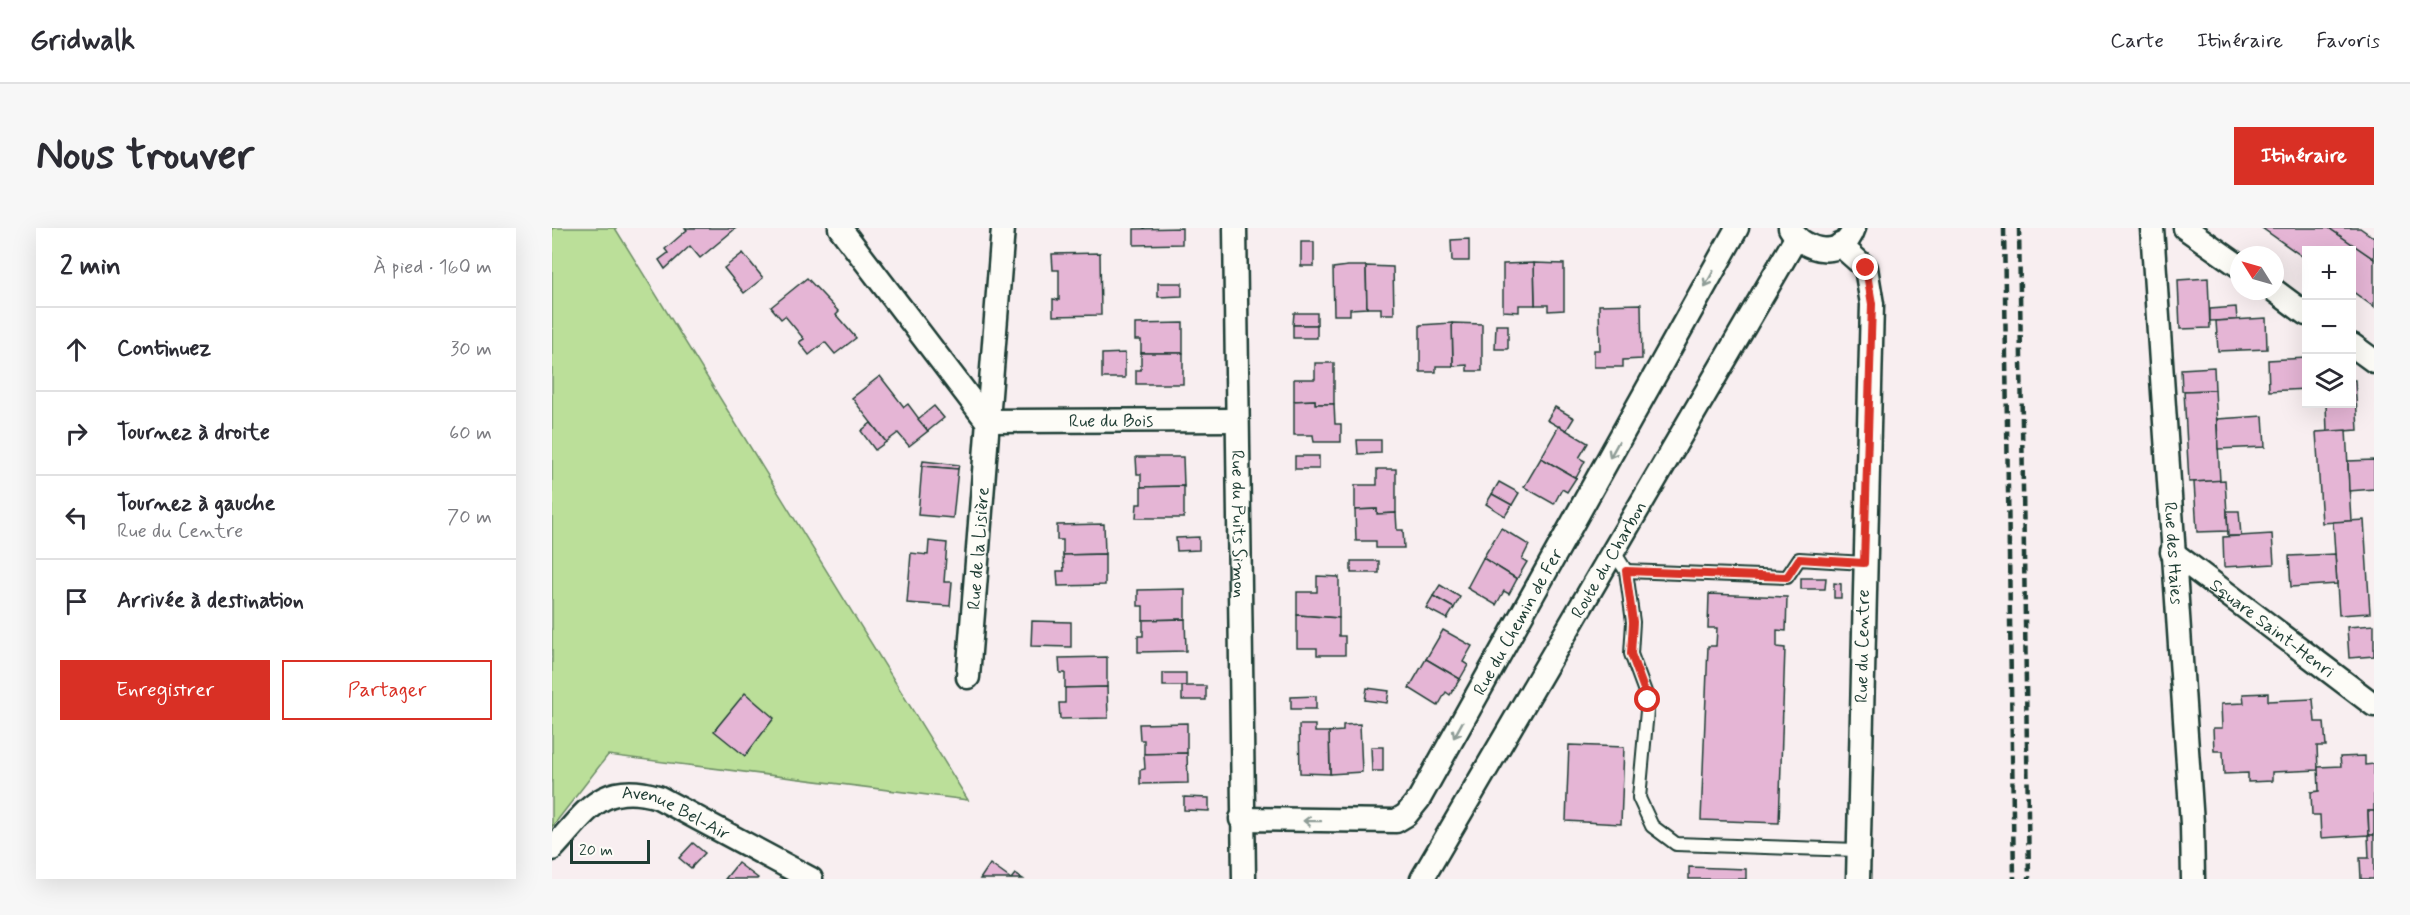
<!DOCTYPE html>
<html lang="fr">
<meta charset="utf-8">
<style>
body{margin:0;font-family:Mynerve,sans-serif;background:#f7f7f7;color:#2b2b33}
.controls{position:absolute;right:18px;top:18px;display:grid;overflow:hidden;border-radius:0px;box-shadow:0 6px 24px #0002}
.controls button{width:54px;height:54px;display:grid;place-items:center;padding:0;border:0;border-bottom:2px solid #e1e1e2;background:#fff;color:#2b2b33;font:30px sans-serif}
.compass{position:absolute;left:1678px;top:18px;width:54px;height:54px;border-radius:50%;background:#fff;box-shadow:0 6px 24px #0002;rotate:307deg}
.scale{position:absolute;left:18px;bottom:15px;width:80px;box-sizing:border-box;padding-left:6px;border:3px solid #1f3d34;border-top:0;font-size:16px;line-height:21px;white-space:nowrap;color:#1f3d34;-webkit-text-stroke:4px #fdfcf7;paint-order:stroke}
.stop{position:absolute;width:18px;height:18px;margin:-14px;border:4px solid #d93025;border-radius:50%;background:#fff}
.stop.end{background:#d93025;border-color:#fff;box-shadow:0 2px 6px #0008}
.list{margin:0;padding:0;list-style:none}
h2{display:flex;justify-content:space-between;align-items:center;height:78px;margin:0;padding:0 24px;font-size:26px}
h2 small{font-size:20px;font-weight:400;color:#7c7c81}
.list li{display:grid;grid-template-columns:39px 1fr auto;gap:18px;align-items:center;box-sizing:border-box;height:84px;padding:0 24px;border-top:2px solid #e1e1e2}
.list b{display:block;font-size:22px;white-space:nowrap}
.list p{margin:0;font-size:20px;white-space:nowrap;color:#7c7c81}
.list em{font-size:20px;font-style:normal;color:#7c7c81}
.actions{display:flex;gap:12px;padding:18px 24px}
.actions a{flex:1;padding:14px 0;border:2px solid #d93025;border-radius:0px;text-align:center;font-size:21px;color:#d93025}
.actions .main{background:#d93025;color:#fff}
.icon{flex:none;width:33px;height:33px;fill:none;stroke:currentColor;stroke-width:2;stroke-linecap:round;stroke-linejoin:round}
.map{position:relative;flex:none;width:1822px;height:651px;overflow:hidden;border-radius:0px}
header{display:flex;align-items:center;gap:36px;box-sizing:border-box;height:84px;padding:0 30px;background:#fff;border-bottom:2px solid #e1e1e2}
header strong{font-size:28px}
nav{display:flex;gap:33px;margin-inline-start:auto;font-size:21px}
.intro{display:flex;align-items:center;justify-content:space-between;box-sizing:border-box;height:144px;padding:0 36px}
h1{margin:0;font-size:42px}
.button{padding:15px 27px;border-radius:0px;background:#d93025;color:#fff;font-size:21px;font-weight:700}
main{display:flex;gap:36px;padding:0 36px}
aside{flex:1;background:#fff;border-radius:0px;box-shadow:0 6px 24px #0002}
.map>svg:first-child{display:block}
</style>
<header>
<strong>Gridwalk</strong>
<nav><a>Carte</a><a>Itinéraire</a><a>Favoris</a></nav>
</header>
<div class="intro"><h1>Nous trouver</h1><a class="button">Itinéraire</a></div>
<main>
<aside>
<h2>2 min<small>À pied · 160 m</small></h2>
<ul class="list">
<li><svg class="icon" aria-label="ahead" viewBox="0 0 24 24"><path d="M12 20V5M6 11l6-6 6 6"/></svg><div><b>Continuez</b></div><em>30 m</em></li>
<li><svg class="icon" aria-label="right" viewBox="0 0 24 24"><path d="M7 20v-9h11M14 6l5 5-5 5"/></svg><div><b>Tournez à droite</b></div><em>60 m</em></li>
<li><svg class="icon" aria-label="left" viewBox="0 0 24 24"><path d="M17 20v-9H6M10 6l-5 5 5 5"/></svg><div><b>Tournez à gauche</b><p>Rue du Centre</p></div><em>70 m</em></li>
<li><svg class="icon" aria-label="arrive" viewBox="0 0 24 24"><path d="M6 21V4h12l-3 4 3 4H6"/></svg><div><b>Arrivée à destination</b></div></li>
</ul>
<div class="actions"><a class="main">Enregistrer</a><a>Partager</a></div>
</aside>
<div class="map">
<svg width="1822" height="651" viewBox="0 0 1822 651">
<rect width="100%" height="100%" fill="#f8eef0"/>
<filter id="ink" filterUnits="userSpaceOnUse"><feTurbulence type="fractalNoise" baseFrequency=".0167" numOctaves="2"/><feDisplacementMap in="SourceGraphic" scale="12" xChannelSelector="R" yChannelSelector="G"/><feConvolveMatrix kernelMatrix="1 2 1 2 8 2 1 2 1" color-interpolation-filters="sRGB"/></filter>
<g filter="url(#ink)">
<polygon fill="#bbdf99" stroke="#6d8e66" stroke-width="1.5" points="0,0 63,0 416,572 56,527 0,599"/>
<g fill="#e5b5d5" stroke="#1f3d34" stroke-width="1.5">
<polygon points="133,0 184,0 148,30 138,18 113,41 107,32 116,25 113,21 135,2"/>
<polygon points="630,0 630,16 582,17 582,1"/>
<polygon points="1710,0 1777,0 1822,31 1822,79 1800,63 1800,22 1754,22 1754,31"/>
<polygon points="1777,0 1808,0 1822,10 1822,31"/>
<polygon points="917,11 917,33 900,33 899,12"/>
<rect x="749" y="14" width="13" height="24"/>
<polygon points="191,25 211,50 192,65 172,40"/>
<polygon points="548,25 549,87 501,88 501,71 507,72 507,42 501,42 500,26"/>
<polygon points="982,35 1012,36 1012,82 996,83 996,77 983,77"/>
<polygon points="982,35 983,77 967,77 967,84 951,83 951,36"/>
<polygon points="796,38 814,38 815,80 798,81 798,87 782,87 781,40"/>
<polygon points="814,38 841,39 842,86 829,86 829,80 815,80"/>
<polygon points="255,50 287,84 284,87 304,110 283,126 273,114 257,127 247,114 252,111 233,88 229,91 219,79"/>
<polygon points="1656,50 1658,100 1628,101 1626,52"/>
<polygon points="606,55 630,55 630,68 606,69"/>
<polygon points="1089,76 1090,131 1071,132 1071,139 1042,139 1042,122 1048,122 1047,77"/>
<polygon points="1684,79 1685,92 1658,93 1658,81"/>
<polygon points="742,85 765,85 765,97 741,97"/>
<polygon points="1714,90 1715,121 1666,123 1664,93"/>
<polygon points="631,95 631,125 589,125 589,112 583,112 583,96"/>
<polygon points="900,95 930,96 930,143 915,143 915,137 901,138"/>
<polygon points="900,95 901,138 884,138 884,144 868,144 868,97"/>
<rect x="741" y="97" width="24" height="13"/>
<polygon points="944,97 956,97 956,121 943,121"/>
<polygon points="573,125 573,150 550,150 550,126"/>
<polygon points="589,125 631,125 631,156 584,156 584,142 589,142"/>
<polygon points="1754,130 1754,161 1717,163 1716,132"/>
<polygon points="763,135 782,135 782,176 763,176 763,172 742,173 742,151 763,151"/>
<polygon points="1662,139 1663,162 1630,163 1629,141"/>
<polygon points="328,148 352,179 356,176 376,203 357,218 346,205 334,214 300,170"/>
<polygon points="1800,152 1803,152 1806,202 1775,204 1774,176 1800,176"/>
<polygon points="1663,162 1668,253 1637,254 1632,163"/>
<polygon points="763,172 763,176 782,176 783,196 789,196 789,214 762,214 761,207 742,207 742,173"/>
<polygon points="382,178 392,190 376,203 366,191"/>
<polygon points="1003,179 1022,190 1014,203 995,192"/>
<polygon points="1711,188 1713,219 1666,221 1665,191"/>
<polygon points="319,195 334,214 323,222 309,203"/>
<polygon points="1007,198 1036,215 1027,230 1033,233 1024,250 989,230"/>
<polygon points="1794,202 1799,293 1770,295 1764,204"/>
<polygon points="805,212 829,212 829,225 806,226"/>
<rect x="743" y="228" width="24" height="13"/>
<polygon points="584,229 631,229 632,258 589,259 589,246 585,246"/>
<polygon points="989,230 1024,250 1015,264 1010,261 1002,276 972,259"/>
<polygon points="1822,232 1822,261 1797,263 1796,233"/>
<polygon points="371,233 407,237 406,241 370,238"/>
<polygon points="370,238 406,241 401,290 366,287"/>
<polygon points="825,241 844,241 844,285 825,286 825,281 803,282 803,257 825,257"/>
<polygon points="1673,252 1676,303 1645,304 1642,254"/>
<polygon points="947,254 967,265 960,277 940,266"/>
<polygon points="632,258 632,290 584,290 585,276 589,276 589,259"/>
<polygon points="940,266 960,277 953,288 934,276"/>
<polygon points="825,281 825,286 844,285 845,302 851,302 852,320 824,320 824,313 804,313 803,282"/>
<polygon points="1675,283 1687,283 1689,308 1676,308"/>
<polygon points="1812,292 1818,385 1787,387 1781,294"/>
<polygon points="552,296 553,326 511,327 511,312 505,312 505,297"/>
<polygon points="949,300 977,317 970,331 975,334 965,351 931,330"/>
<polygon points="1720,306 1722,336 1672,339 1671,309"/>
<polygon points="647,309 647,322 625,323 624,310"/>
<polygon points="377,313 395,315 392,354 400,354 398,378 355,375 359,325 376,327"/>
<polygon points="553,326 553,357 506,358 505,343 512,343 511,327"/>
<polygon points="1783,326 1785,356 1739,359 1737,328"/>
<polygon points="931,330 965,351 957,366 952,363 944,377 915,360"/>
<rect x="799" y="333" width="28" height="12"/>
<polygon points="765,348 787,349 787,390 745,387 745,364 765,364"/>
<polygon points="1249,350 1274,350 1273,361 1249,361"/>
<polygon points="1282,355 1289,356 1289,370 1282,370"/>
<polygon points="888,357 908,369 902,380 881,368"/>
<polygon points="633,361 633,391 591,392 591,378 586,378 586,362"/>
<polygon points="1157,366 1235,369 1234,403 1225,402 1225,419 1233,420 1227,595 1149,592 1156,418 1164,418 1165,400 1156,400"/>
<polygon points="881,368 902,380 895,391 874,380"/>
<polygon points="745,387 787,390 787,408 793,408 793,427 765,427 765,420 745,420"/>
<polygon points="633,391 634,423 586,424 586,408 591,408 591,392"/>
<polygon points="480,393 519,394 519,419 479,418"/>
<polygon points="1822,397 1822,428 1797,430 1795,399"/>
<polygon points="891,402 920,418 911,434 916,437 908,451 874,431"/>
<polygon points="555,429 555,459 513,460 513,445 508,445 507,430"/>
<polygon points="874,431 908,451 898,467 894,464 886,478 857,460"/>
<rect x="611" y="445" width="23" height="13"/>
<rect x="630" y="458" width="24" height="14"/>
<polygon points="555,459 556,490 508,491 507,475 513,475 513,460"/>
<polygon points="815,460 837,463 835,475 813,472"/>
<polygon points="193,465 222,490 193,528 162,503"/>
<polygon points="1716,465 1716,473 1761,471 1763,494 1772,494 1774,518 1765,518 1766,542 1720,544 1720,553 1696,554 1696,545 1672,546 1671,523 1662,523 1661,500 1670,500 1669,476 1692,475 1691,466"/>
<polygon points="764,468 764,481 739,481 739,469"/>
<polygon points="635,495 635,525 592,526 592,512 588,512 587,496"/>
<polygon points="808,496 810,544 778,546 777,504 791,503 791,497"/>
<polygon points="747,497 763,497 763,504 777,504 778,546 748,545"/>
<polygon points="1017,517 1072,519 1069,596 1014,593"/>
<polygon points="819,519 831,519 831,543 820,543"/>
<polygon points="635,525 636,555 588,556 588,542 593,541 592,526"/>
<polygon points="1813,528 1813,537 1822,536 1822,583 1816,583 1817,607 1769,610 1768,587 1760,587 1759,564 1767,563 1766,539 1789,538 1788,529"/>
<polygon points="632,569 657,570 657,583 632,582"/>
<polygon points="1816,583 1822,583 1822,607 1817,607"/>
<polygon points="1816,607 1822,607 1822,651 1809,651 1808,630 1817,630"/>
<polygon points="141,615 153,625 139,640 127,630"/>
<polygon points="186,635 206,650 205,651 173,651"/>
<polygon points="438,636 459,651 463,646 471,651 428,651"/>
<polygon points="1137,639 1194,641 1194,651 1137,651"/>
</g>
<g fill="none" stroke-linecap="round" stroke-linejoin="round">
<defs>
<g id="service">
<polyline points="1062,324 1074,343 1081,394 1079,426 1096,472 1087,570 1100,598 1124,616 1306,622"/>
<polyline points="1074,343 1235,349 1247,331 1312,335"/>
</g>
<g id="minor">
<polyline points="288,0 435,193"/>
<path id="s1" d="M683,0L692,651"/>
<path d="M1238,0C1252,25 1292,32 1302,0"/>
<path id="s2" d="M1600,0L1640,596L1641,651"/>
<polyline points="1633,0 1687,38"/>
<polyline points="1288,17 1314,40 1320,76 1306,651"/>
<polyline points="1723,63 1754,86"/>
<polyline points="1800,117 1822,133"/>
<path id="s3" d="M435,193L685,192"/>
<path id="s4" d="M1620,324L1822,477"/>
<path id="s5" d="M416,449L451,0"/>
<path id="s6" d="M689,591L844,593L854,587L867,571L1185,0"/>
<path id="s7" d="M0,621C35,584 49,552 106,569L259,651"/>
<path id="s8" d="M870,651L1244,10"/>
</g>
</defs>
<use href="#service" stroke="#1f3d34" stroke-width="16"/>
<use href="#minor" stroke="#1f3d34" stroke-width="27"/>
<use href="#service" stroke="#fdfcf7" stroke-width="12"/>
<use href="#minor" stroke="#fdfcf7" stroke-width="22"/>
<g stroke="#1f3d34" stroke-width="4.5" stroke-dasharray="9 4.5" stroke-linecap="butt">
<polyline points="1452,0 1462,651"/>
<polyline points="1467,0 1477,651"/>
</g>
</g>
<defs><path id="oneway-shaft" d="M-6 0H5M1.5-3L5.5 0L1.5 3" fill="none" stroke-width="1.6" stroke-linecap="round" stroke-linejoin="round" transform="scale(1.5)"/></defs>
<g stroke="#8e9c96">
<use href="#oneway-shaft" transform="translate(1157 51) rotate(119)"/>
<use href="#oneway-shaft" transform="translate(1062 222) rotate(119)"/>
<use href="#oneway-shaft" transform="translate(906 502) rotate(119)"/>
<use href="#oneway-shaft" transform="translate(760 593) rotate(-179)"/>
</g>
</g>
<g fill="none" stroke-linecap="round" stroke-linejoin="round" filter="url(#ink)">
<polyline stroke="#d93025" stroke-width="8" points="1096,472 1079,426 1081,394 1074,343 1235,349 1247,331 1312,335 1320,76 1314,40"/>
</g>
<g text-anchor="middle" stroke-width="4.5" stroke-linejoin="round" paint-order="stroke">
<g font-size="18" fill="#1f3d34" stroke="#fdfcf7">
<text dy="6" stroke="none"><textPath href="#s3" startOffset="124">Rue du Bois</textPath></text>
<text dy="6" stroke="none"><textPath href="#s1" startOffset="296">Rue du Puits Simon</textPath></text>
<text dy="6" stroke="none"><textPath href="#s5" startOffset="129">Rue de la Lisière</textPath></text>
<text dy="6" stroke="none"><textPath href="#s2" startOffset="326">Rue des Haies</textPath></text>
<text dy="6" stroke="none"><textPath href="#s8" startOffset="370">Route du Charbon</textPath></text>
<text dy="6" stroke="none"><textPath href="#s6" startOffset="390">Rue du Chemin de Fer</textPath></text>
<text dy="6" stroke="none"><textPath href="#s4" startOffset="126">Square Saint-Henri</textPath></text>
<text transform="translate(1310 418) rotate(-89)" y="6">Rue du Centre</text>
<text dy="6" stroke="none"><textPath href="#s7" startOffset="150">Avenue Bel-Air</textPath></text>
</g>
</g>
</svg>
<div class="controls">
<button>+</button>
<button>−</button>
<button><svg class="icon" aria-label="layers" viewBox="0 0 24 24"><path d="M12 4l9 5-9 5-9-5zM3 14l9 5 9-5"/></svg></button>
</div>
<svg class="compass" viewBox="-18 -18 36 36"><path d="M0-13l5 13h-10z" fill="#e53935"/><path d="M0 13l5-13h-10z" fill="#7c7c81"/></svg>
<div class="scale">20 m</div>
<div class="stop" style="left:1096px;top:472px"></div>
<div class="stop end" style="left:1314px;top:40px"></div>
</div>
</main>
